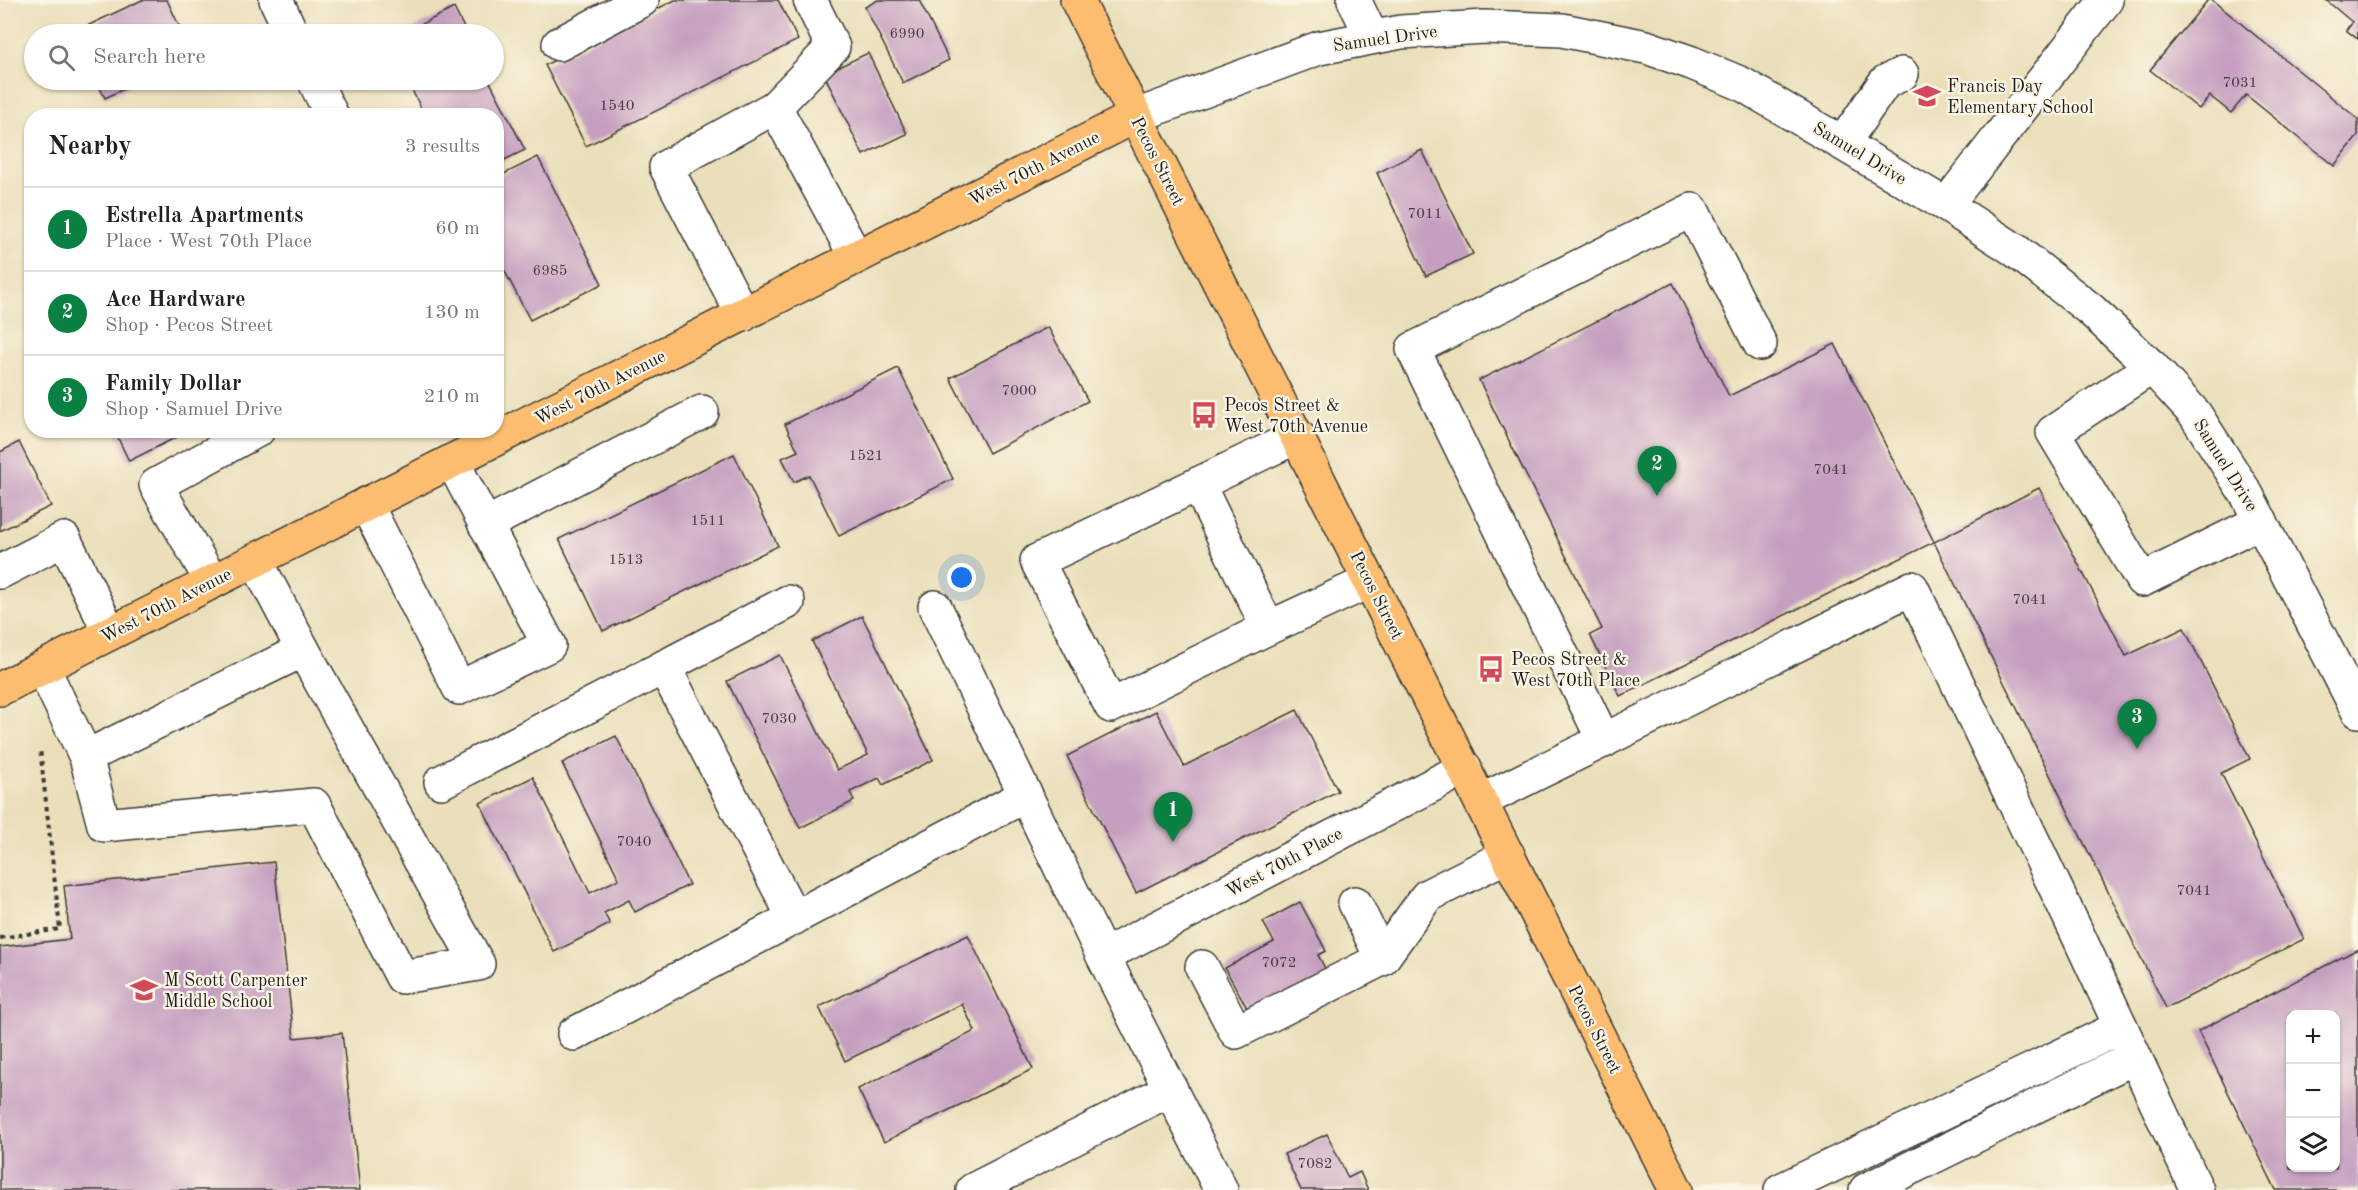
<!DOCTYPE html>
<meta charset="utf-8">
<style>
body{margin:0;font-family:"Old Standard TT",serif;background:#f2f2f2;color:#202124}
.controls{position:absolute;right:18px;bottom:18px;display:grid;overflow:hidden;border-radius:12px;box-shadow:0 2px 4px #0004}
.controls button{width:54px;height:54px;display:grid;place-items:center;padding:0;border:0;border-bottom:2px solid #e0e0e0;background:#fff;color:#202124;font:30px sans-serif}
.you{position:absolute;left:962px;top:578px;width:21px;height:21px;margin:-15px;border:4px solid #fff;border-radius:50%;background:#1a73e8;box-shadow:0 0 0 9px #1a73e833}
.badge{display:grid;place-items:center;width:39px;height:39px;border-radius:50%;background:#0b8043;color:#fff;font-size:20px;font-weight:700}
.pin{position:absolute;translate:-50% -50px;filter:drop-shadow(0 2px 3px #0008)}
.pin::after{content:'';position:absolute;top:32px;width:21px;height:18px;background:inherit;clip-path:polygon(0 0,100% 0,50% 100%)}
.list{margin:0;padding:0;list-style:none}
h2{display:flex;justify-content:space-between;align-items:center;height:78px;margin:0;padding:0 24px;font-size:26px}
h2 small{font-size:20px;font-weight:400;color:#757577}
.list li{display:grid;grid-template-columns:39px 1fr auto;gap:18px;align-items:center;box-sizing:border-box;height:84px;padding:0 24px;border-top:2px solid #e0e0e0}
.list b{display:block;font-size:22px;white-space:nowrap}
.list p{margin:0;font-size:20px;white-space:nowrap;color:#757577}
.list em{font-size:20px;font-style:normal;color:#757577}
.icon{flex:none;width:33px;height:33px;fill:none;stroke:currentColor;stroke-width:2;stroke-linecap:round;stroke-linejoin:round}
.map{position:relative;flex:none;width:2358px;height:1190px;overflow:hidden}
.search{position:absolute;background:#fff;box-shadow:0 2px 4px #0004;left:24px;top:24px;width:480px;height:66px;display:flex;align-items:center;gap:15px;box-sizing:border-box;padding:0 21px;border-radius:33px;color:#757577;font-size:22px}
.panel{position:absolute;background:#fff;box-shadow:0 2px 4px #0004;left:24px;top:108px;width:480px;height:330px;border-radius:24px}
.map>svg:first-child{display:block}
</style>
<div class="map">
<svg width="2358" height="1190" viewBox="0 0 2358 1190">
<rect width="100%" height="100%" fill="#fcf5e5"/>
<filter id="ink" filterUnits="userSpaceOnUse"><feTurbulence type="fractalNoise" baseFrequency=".0167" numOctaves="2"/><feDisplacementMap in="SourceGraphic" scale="12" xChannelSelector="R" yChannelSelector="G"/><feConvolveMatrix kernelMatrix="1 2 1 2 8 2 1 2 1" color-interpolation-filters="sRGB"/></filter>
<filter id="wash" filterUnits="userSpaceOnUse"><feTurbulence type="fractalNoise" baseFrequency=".008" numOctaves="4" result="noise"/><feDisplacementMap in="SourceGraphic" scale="24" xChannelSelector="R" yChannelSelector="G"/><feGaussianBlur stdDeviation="1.35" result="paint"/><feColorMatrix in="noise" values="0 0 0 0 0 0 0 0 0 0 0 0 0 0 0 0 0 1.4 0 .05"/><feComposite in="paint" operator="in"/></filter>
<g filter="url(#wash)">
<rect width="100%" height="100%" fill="#eadfba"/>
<g id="blocks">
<g fill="#c59fc0" fill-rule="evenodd">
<polygon points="142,0 167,0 183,34 70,34"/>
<polygon points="675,0 778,0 798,40 586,146 545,65"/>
<polygon points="878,0 919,0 949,60 903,83 865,7"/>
<polygon points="2208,0 2212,0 2358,119 2358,136 2334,166 2246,95 2231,113 2210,96 2199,109 2150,70"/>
<polygon points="2326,0 2358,0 2358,39 2346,30 2352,22"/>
<polygon points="454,8 467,34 402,34"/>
<polygon points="868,53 907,134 863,155 824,74"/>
<polygon points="96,80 142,80 105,98"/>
<polygon points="420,80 489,80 525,150 496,164 496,116 425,116 412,90 422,84"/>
<polygon points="1422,150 1473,254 1426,276 1377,173"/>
<polygon points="538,157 602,284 530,320 496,254 496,178"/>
<polygon points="1673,283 1729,396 1835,344 1934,542 1620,696 1590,635 1602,629 1479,380"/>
<polygon points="1048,327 1088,401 989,453 950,378"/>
<polygon points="898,368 953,479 839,536 809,475 794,482 782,458 798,451 785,424"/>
<polygon points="114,430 191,430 129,461"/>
<polygon points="19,442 51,506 0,531 0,452"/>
<polygon points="734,454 778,546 603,631 559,539"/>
<polygon points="2039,488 2126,656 2184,628 2250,759 2221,773 2304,939 2166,1008 1934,542"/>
<polygon points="862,616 933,760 883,785 879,778 850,792 854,801 800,828 727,681 780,655 837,770 868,755 812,641"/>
<polygon points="1297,710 1338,791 1136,893 1067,756 1156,711 1184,766"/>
<polygon points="616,736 689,885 635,912 629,900 604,913 610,924 554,952 480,803 533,777 590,893 619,879 562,763"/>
<polygon points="274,862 294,1038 342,1033 360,1190 0,1190 0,947 70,939 64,886"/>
<polygon points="1300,902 1326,951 1318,955 1329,976 1252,1017 1225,968 1274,942 1263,922"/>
<polygon points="968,935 1033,1069 884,1142 858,1089 975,1031 962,1004 845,1061 819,1007"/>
<path d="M2358,949V1190H2276L2198,1031ZM2290,1014H2336V1168H2290Z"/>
<polygon points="1327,1134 1348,1178 1360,1172 1368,1190 1301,1190 1284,1154"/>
</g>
</g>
</g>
<g filter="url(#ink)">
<use href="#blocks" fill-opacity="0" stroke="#3b3934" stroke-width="1.5"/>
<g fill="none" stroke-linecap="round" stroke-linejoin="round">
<defs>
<g id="minor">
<polyline points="276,0 292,34"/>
<polyline points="1354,0 1372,37"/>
<polyline points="559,44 642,0"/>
<polyline points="314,80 332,116"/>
<polyline points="775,107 833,47 810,0"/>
<polyline points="1136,116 1319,48 1401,32 1484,27 1562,30 1646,47 1692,63 1742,84 1946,205 2015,250 2091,310 2152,367 2195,414 2247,495 2358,711"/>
<polyline points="1843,143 1885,82 1902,74"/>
<polyline points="1946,205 2106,0"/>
<polyline points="743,315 666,167 775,107 856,257"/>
<polyline points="2152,367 2053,432 2142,580 2261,521"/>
<polyline points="1298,436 1198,484 1268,628 1370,581"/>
<polyline points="1198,484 1037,561 1111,706 1268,628"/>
<polyline points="366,504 459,688 549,645 452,461"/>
<polyline points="485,525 702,412"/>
<polyline points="0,572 64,539 110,633"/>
<polyline points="212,582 156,485 258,430"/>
<polyline points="935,607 1103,956 1221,1190"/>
<polyline points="664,667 788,602"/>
<polyline points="43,668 86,757 104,825 314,805 402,977 478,964 303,650 256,561"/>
<polyline points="1604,741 1413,349 1692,210 1760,344"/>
<polyline points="86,757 303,650"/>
<polyline points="441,782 664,667 794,918"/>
<polyline points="1481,801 1912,588 2078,935 2197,1190"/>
<polyline points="1355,903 1382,959"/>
<polyline points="1103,956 1465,768"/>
<polyline points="1202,967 1236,1032 1382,959 1427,896 1508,855"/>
<polyline points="574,1034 1026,795"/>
<polyline points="973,1190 1171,1089"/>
<polyline points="1781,1190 2121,1027"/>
<polyline points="1866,1190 2135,1057"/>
</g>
<g id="major">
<polyline points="1077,0 1676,1190"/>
<polyline points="0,689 1136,116"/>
</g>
</defs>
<use href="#minor" stroke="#3b3934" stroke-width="36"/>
<use href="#major" stroke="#3b3934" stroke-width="36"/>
<polyline stroke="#3b3934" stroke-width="4" stroke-dasharray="4.5 4.5" stroke-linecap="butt" points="0,938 60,929 40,748"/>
<use href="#minor" stroke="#fff" stroke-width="33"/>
<use href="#major" stroke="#fcbd6f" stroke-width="33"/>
</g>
</g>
<defs>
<symbol id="school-bare" viewBox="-9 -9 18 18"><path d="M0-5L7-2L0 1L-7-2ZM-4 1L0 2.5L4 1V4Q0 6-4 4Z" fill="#d1495b" stroke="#fcf5e5" stroke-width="2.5" paint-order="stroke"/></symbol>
<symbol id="bus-bare" viewBox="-9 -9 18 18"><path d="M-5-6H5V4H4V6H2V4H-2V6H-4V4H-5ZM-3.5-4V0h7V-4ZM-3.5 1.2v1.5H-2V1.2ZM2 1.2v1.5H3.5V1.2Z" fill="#d1495b" stroke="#fcf5e5" stroke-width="2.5" paint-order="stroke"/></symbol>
</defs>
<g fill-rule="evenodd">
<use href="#school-bare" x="1908" y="77" width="38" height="38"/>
<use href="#bus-bare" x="1185" y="396" width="38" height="38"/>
<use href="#bus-bare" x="1472" y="650" width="38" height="38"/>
<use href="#school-bare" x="125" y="971" width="38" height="38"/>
</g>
<g text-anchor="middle" stroke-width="4.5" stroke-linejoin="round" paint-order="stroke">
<g font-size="15" fill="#463d45">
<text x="907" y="38">6990</text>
<text x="2240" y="87">7031</text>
<text x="617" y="110">1540</text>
<text x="1425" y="218">7011</text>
<text x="550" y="275">6985</text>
<text x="1019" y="395">7000</text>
<text x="866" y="460">1521</text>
<text x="1831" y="474">7041</text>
<text x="708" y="525">1511</text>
<text x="626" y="564">1513</text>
<text x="2030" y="604">7041</text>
<text x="779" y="723">7030</text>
<text x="634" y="846">7040</text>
<text x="2194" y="895">7041</text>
<text x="1279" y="967">7072</text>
<text x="1315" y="1168">7082</text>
</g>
<g font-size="18" fill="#1c1c1c" stroke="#fcf5e5">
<text transform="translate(1385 38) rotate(-8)" y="6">Samuel Drive</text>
<text transform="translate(1860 153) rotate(31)" y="6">Samuel Drive</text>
<text transform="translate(1158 161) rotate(63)" y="6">Pecos Street</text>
<text transform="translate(1034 168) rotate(-27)" y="6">West 70th Avenue</text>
<text transform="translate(600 387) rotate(-27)" y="6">West 70th Avenue</text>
<text transform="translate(2226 465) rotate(58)" y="6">Samuel Drive</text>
<text transform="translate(1377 595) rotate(63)" y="6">Pecos Street</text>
<text transform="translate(166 605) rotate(-27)" y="6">West 70th Avenue</text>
<text transform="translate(1284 862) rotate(-28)" y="6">West 70th Place</text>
<text transform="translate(1595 1029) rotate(63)" y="6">Pecos Street</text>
</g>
<g font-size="18" fill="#1c1c1c" stroke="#fcf5e5" text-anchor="start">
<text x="1947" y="92">Francis Day<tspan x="1947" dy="21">Elementary School</tspan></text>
<text x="1224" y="411">Pecos Street &amp;<tspan x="1224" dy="21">West 70th Avenue</tspan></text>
<text x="1511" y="665">Pecos Street &amp;<tspan x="1511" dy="21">West 70th Place</tspan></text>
<text x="164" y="986">M Scott Carpenter<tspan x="164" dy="21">Middle School</tspan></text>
</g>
</g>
</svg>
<div class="controls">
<button>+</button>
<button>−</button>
<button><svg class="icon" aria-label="layers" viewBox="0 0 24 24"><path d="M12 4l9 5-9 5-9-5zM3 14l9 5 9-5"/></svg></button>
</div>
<div class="you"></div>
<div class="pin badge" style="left:1173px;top:842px">1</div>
<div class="pin badge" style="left:1657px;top:496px">2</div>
<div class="pin badge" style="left:2137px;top:749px">3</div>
<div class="search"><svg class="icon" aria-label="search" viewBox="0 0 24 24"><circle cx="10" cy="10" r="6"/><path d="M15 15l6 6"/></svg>Search here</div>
<section class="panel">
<h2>Nearby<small>3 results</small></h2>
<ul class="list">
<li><span class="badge">1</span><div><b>Estrella Apartments</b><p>Place · West 70th Place</p></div><em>60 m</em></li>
<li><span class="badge">2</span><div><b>Ace Hardware</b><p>Shop · Pecos Street</p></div><em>130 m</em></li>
<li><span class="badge">3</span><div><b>Family Dollar</b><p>Shop · Samuel Drive</p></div><em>210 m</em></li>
</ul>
</section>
</div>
